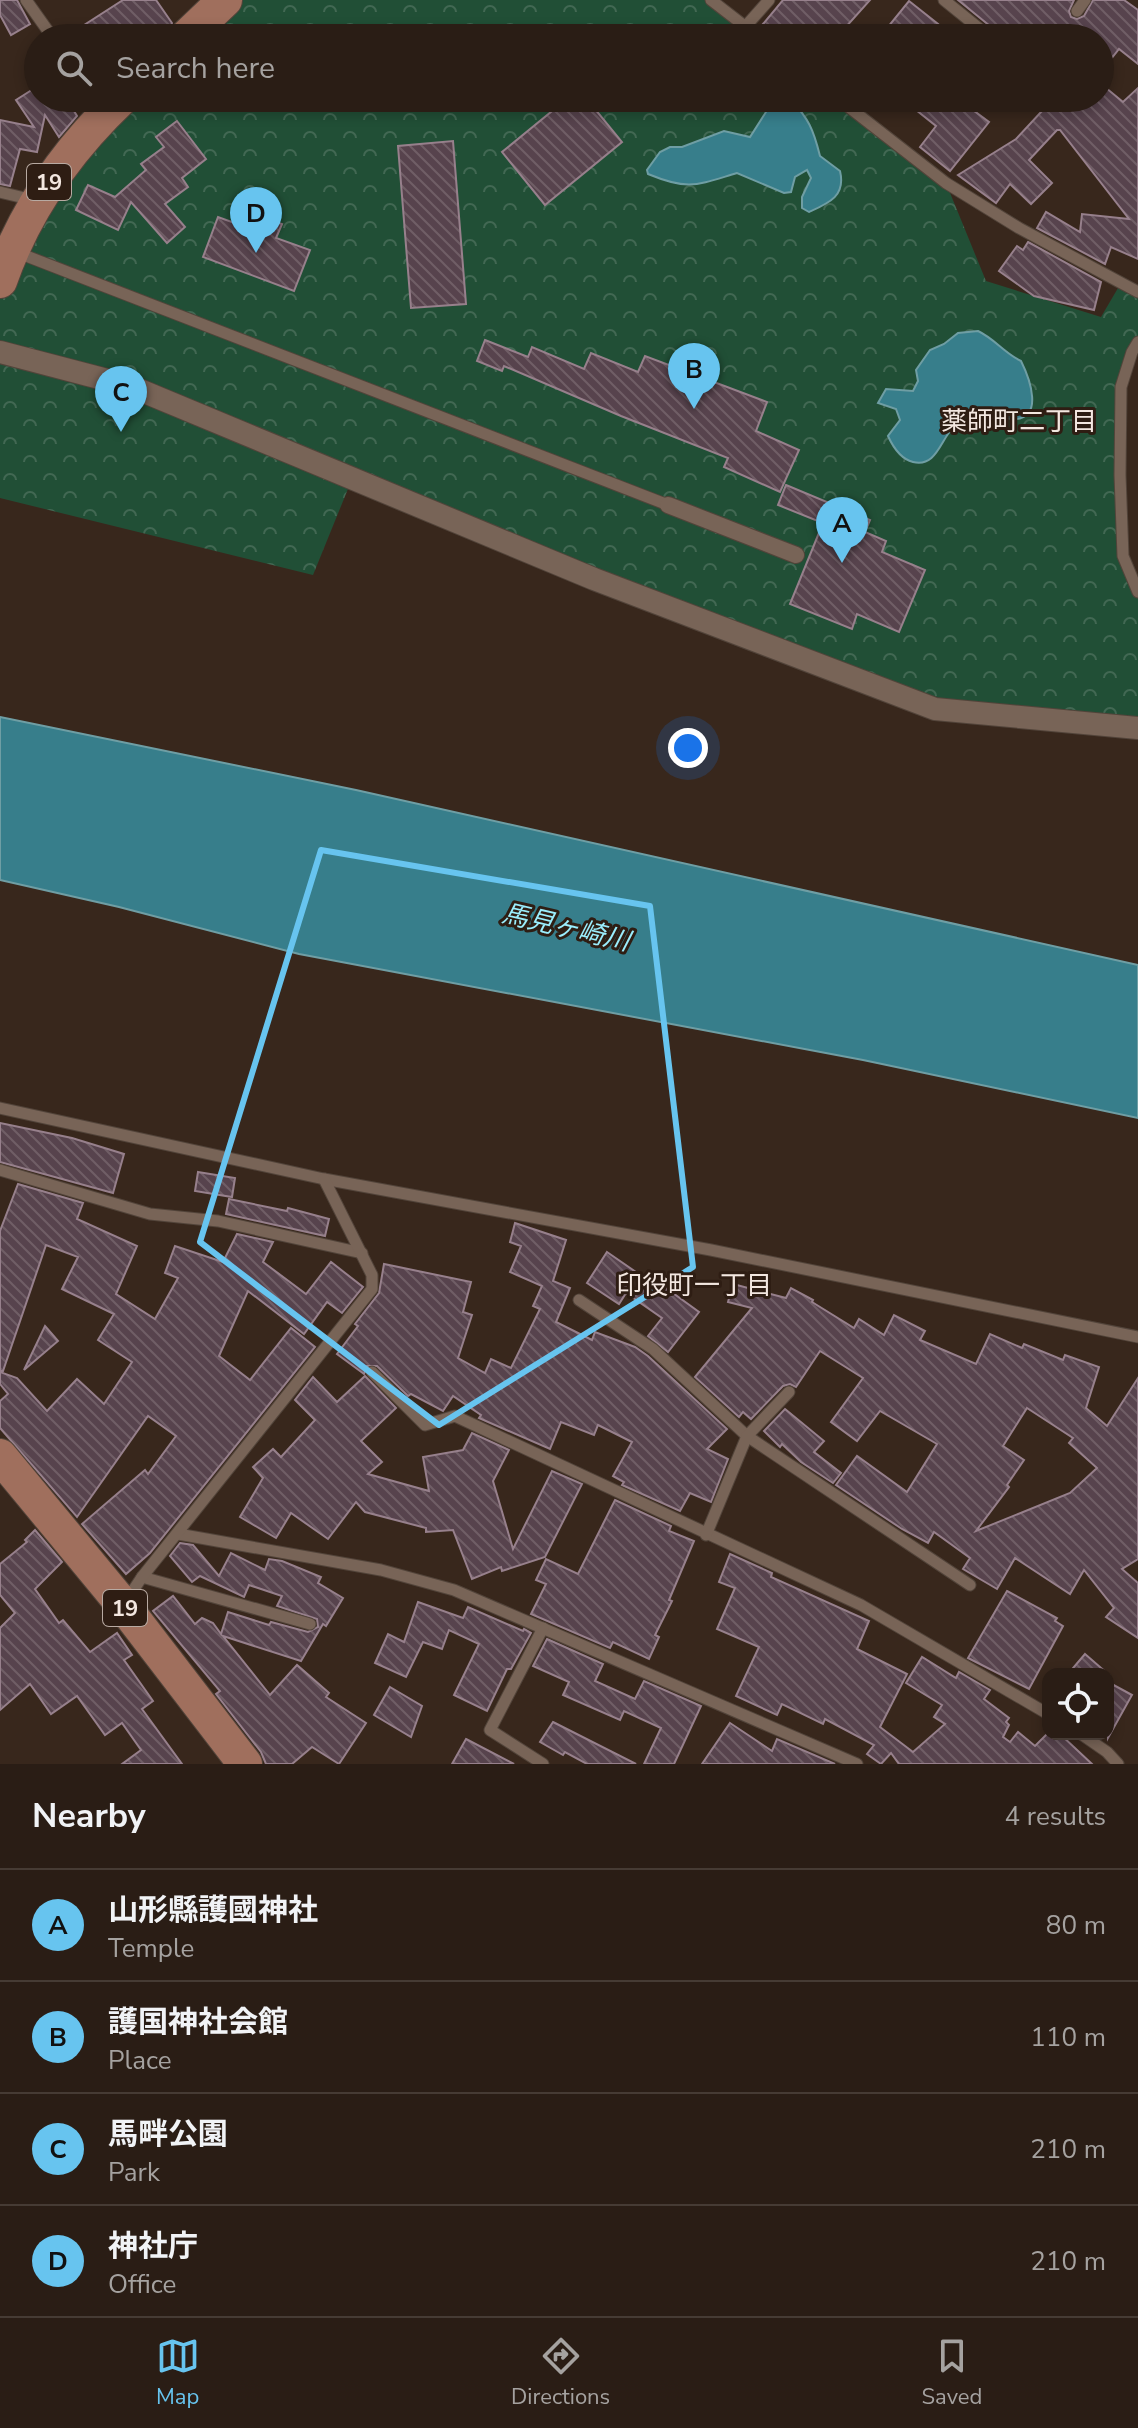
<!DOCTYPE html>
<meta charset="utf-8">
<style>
body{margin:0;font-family:"Nunito Sans","Noto Sans JP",sans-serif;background:#362a22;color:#f1f3f6}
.controls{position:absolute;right:24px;bottom:24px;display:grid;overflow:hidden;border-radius:16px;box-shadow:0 4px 12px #0003}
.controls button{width:72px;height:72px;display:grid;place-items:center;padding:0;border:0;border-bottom:2px solid #463b34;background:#2a1d15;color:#f1f3f6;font:40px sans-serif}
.you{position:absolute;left:688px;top:748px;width:28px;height:28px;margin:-20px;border:6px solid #fff;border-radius:50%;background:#1a73e8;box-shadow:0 0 0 12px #1a73e833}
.badge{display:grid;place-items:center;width:52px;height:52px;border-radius:50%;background:#67c4ef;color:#111;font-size:26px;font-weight:700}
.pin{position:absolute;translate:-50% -66px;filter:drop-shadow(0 2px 4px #0008)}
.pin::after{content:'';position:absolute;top:42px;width:28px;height:24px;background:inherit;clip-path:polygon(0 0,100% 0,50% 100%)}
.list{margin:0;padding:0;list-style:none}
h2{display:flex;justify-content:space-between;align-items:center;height:104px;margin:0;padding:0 32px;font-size:34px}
h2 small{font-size:26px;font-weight:400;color:#a5a2a0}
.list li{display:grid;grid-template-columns:52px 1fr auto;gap:24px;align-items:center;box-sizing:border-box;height:112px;padding:0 32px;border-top:2px solid #463b34}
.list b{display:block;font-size:30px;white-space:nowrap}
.list p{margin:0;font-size:26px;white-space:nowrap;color:#a5a2a0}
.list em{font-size:26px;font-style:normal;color:#a5a2a0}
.icon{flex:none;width:44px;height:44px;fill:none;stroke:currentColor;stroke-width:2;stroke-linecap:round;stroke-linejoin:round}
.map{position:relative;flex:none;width:1138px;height:1764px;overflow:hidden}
.search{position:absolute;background:#2a1d15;box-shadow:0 4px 12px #0003;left:24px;right:24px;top:24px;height:88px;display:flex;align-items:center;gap:20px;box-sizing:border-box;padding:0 28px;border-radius:44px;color:#a5a2a0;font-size:30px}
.sheet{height:552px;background:#2a1d15}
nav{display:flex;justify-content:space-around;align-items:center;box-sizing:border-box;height:112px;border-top:2px solid #463b34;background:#2a1d15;font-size:22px;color:#a5a2a0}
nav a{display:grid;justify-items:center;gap:4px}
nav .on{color:#67c4ef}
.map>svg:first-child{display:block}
</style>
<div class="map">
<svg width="1138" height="1764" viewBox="0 0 1138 1764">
<defs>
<pattern id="park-crowns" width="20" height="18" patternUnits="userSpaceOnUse" patternTransform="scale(2)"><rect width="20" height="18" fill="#214f36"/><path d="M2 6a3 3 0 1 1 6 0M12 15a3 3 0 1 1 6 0" fill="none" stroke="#426853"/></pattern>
<pattern id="building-back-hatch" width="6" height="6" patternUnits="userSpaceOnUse" patternTransform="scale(2)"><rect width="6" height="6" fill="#57434d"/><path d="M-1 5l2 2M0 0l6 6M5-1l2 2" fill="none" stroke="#705e66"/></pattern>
</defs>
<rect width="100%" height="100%" fill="#38271c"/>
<g fill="url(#park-crowns)">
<polygon points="225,0 711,0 760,38 185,38"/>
<polygon points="122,98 837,98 946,183 986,281 1101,317 1121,283 1138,292 1138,342 1121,387 1123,555 1138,592 1138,724 938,703 352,479 313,575 0,498 0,281"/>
</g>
<g fill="#377e8b" stroke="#6f9ea4" stroke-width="2">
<path d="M767,98H790C809,120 813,128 820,156L840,171C846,196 829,203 809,212L802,208V197L811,178L807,170L795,177L791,192L784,193L737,173C697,185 689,191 648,174L647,170L660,152L670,147H682L724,131L750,137L766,112Z"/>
<path d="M978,331C995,339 1004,353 1021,361C1029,377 1046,421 1011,419C997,418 984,403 970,412C963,417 953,427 948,434C939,447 933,467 913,462C901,459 893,447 888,436L900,420L896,409L878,403L886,389L913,391L918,381L916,370L930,350L944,344L958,333Z"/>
<polygon points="0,717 356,790 1138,965 1138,1118 863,1060 299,954 119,907 0,880"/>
</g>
<g fill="url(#building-back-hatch)" stroke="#97808c" stroke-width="2" fill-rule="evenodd">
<polygon points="0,0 17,0 30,24 11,35 0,15"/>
<polygon points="123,0 156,0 172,23 166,36 162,38 64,38"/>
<polygon points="783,0 870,0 836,38 810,38 796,26 786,38 779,38 763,24"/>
<polygon points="958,0 1074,0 1069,11 1071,17 1077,19 1084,16 1093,0 1124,0 1138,10 1138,64 1119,49 1100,73 1100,38 1000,38 996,31"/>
<polygon points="909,1 938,24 927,38 879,38"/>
<polygon points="1100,83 1123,102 1138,88 1138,259 1111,247 1105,264 1037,228 1046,212 1080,232 1082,214 1129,219 1060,130 1057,130 1029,160 1052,183 1031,204 1010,184 996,203 958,175 1016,139 1042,111 1027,98 1100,98"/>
<polygon points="38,86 38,98 66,98 77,116 59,137 45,115 37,152 20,149 10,186 0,184 0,120 34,127 16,100"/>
<polygon points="568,98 586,98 622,142 545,205 502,152"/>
<polygon points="901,98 941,98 956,110 962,102 989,122 950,171 920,147 936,126"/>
<polygon points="177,121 206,159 182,178 188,187 165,204 185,227 167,243 131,202 118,230 76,210 88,185 115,197 146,170 141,164 164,147 156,137"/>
<polygon points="453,141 466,304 411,308 398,146"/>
<polygon points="259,216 282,224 276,238 310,250 294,291 203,257 218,217 254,230"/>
<polygon points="1028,242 1101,282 1094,310 1034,296 999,271 1017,246 1023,250"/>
<polygon points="485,340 528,357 532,347 584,369 591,353 638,372 645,356 767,402 756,431 799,450 780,492 724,467 728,458 621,416 504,366 502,371 477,361"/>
<polygon points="786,485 870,520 865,532 886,541 882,552 925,570 899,632 857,614 852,629 790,604 823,523 778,505"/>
<polygon points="0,1123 72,1138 124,1154 113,1193 0,1162"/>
<polygon points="198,1172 235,1178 232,1197 195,1191"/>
<polygon points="18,1184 83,1203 77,1219 137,1246 116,1294 155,1319 178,1278 165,1273 175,1246 223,1262 237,1234 273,1242 263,1262 306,1294 331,1262 363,1287 342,1313 327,1302 304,1334 248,1291 219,1356 250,1380 291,1328 315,1347 150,1553 126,1574 82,1524 145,1470 148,1474 176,1436 148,1416 77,1517 0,1428 0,1401 8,1394 0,1384 0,1372 17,1378 47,1411 77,1379 104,1404 132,1362 98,1340 114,1314 62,1289 78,1257 46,1245 3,1371 0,1371 0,1231"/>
<polygon points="229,1199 287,1211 288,1208 329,1219 325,1236 226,1214"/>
<polygon points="515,1223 566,1240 553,1281 570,1288 556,1322 592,1340 595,1332 635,1347 648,1356 727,1429 707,1449 728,1459 711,1502 690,1493 680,1511 622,1485 624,1482 613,1476 632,1442 598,1425 594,1435 561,1422 550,1449 479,1418 481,1415 453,1396 443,1411 411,1394 408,1396 377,1366 367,1366 364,1374 337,1354 358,1326 355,1324 379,1293 384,1264 471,1282 463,1312 472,1315 458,1358 485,1373 491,1359 511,1368 540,1309 533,1306 542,1286 510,1272 521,1246 510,1242"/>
<polygon points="607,1252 646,1279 648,1275 699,1312 668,1352 648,1336 662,1318 626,1293 619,1304 587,1283"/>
<path d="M733,1284L786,1298L791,1288L813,1300L812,1302L854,1328L859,1319L884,1335L894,1315L925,1331L920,1340L976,1364L990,1334L1022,1348L1024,1344L1063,1360L1065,1355L1099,1367L1086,1408L1107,1426L1138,1378V1559L1122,1569L1138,1583V1638L1106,1617L1114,1608L1084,1570L1070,1594L1015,1558L997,1589L963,1569L970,1558L934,1532L928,1543L902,1529L836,1485L857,1456L907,1492L937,1444L880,1411L857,1441L831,1422L863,1378L820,1351L796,1387L790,1384L783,1386L751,1419L743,1412L739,1417L695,1377L752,1308L728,1302ZM1027,1408L1073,1438L1069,1443L1097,1468L1070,1493L976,1531L1009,1487L1007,1485L1024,1460L1003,1446Z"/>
<polygon points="45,1326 58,1341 24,1370"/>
<polygon points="365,1376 396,1408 361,1441 382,1462 368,1474 429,1491 423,1457 463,1450 472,1433 509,1450 493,1481 513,1549 552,1471 582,1484 545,1557 502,1571 501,1567 472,1579 453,1530 426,1532 426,1528 365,1512 356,1502 328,1539 291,1513 276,1538 240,1517 263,1478 253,1467 273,1449 281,1457 315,1420 295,1400 313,1377 337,1402"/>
<polygon points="785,1409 824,1441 814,1452 841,1473 833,1483 801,1462 782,1444 780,1447 764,1431"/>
<polygon points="615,1500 671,1526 669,1531 694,1541 669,1600 672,1601 655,1635 659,1637 649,1659 613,1642 610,1648 531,1614 546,1584 536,1580 546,1559 578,1574"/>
<polygon points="35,1530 62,1562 35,1589 59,1623 63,1620 90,1652 117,1633 132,1655 124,1660 153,1701 142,1709 182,1764 122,1764 141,1750 122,1723 105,1735 77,1696 51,1714 30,1684 0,1710 0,1628 15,1613 0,1595 0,1564 27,1542 25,1540"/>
<polygon points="180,1543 193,1545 219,1576 231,1553 265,1570 269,1559 282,1561 321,1577 318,1583 343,1598 326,1626 323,1624 301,1661 223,1636 270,1695 297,1665 329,1693 326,1697 366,1723 339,1764 312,1747 292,1764 266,1764 261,1752 216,1694 220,1691 153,1611 173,1596 195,1624 202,1618 213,1623 221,1634 228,1612 269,1625 271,1622 308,1632 318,1627 317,1619 277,1606 282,1596 249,1585 244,1597 200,1576 192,1582 170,1556"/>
<polygon points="730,1554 772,1573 771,1577 869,1621 857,1649 907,1674 880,1727 913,1752 945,1724 934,1717 942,1705 906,1683 922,1657 956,1678 959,1672 990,1690 984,1699 1009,1718 1006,1722 1009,1725 1003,1737 1010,1742 1018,1732 1035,1746 1047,1734 1060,1734 1092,1764 899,1764 891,1753 881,1764 867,1754 874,1745 825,1719 823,1724 782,1704 777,1715 736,1696 759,1647 717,1629 735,1588 719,1582"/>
<polygon points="1007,1591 1057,1618 1055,1621 1063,1626 1029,1689 968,1658"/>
<polygon points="418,1602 463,1618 468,1607 523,1631 524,1629 531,1633 511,1669 507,1669 487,1711 454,1695 479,1644 449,1630 442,1649 423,1642 406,1677 375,1663 388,1634 404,1642"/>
<polygon points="547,1639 603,1664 595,1681 635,1699 644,1681 701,1706 674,1764 644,1764 661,1728 624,1711 620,1720 563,1695 569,1682 533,1666"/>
<polygon points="1085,1654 1108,1674 1068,1674"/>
<polygon points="1108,1682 1132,1695 1108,1738"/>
<polygon points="390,1687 422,1706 411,1737 374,1715"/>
<polygon points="553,1722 636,1764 587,1764 565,1752 563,1755 540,1742"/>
<polygon points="730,1723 772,1751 777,1739 835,1764 702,1764"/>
<polygon points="466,1739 514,1764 452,1764"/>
</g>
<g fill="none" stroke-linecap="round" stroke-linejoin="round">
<defs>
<g id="service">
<polyline points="26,0 53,38"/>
<polyline points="711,0 760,38"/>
<polyline points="944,0 991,38"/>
<polyline points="1077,11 1085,0"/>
<polyline points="745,27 769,0"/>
<polyline points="837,98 946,183 1019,228 1138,292"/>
<polyline points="0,192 33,200"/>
<polyline points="16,252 668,505"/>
<polyline points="1138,342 1132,352 1121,387 1120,475 1123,556 1138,592"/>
<polyline points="0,1108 324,1179 711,1250 1138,1337"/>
<polyline points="0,1170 150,1214 218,1221 362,1253"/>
<polyline points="579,1300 653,1349 747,1436 970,1585"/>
<polyline points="372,1372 425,1425 455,1416 861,1605 1048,1714"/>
<polyline points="178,1534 381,1570 454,1590 857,1764"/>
<polyline points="706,1535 747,1436 789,1392"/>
<polyline points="142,1577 310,1624"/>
<polyline points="126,1601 142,1577 372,1289 372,1275 324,1179"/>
<polyline points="543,1628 490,1730 543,1764"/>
<polyline points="1081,1734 1107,1752 1118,1764"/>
</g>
<polyline id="pedestrian" points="668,505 796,555"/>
<polyline id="minor" points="0,352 130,386 594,579 935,709 1138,728"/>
<g id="primary">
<polyline points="185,38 225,0"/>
<path d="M0,281C25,210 68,149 122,98"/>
<polyline points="0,1456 123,1605 245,1764"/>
</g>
</defs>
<use href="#service" stroke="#52443a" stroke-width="13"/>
<use href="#pedestrian" stroke="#52443a" stroke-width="18"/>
<use href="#minor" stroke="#52443a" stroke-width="24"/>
<use href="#primary" stroke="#52443a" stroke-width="36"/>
<use href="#service" stroke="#786457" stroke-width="11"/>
<use href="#pedestrian" stroke="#786457" stroke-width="16"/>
<use href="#minor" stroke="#786457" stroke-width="22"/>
<use href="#primary" stroke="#a06f5d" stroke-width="34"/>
</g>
<path fill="none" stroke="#67c4ef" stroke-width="6" stroke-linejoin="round" d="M321,850L650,906L693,1267L439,1425L200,1242Z"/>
<g text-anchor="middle" stroke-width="6" stroke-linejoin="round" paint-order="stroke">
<g fill="#2e1d13" stroke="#b8aaa2" stroke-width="2">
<rect x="27" y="164" width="44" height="36" rx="6"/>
<rect x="103" y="1590" width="44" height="36" rx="6"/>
</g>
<g font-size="22" font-weight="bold" fill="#f3e7e0">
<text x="49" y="190">19</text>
<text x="125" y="1616">19</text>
</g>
<g font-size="26" fill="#f3e7e0" stroke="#2e1d13">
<text x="1019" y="430">薬師町二丁目</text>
<text x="694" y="1294">印役町一丁目</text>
</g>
<g font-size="26" font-style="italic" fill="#9beefd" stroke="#2e1d13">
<text transform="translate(566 927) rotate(13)" y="9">馬見ヶ崎川</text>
</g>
</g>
</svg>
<div class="controls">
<button><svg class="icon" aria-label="locate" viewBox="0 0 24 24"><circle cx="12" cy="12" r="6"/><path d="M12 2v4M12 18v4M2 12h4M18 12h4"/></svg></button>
</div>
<div class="you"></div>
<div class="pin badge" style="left:842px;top:563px">A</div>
<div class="pin badge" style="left:694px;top:409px">B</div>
<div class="pin badge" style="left:121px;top:432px">C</div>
<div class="pin badge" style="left:256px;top:253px">D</div>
<div class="search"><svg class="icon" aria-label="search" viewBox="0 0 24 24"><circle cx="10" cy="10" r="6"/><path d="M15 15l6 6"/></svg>Search here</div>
</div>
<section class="sheet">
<h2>Nearby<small>4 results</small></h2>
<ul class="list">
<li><span class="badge">A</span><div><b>山形縣護國神社</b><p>Temple</p></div><em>80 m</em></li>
<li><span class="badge">B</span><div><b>護国神社会館</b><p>Place</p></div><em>110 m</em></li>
<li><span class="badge">C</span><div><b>馬畔公園</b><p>Park</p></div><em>210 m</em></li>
<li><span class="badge">D</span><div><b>神社庁</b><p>Office</p></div><em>210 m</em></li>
</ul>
</section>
<nav>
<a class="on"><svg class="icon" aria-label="map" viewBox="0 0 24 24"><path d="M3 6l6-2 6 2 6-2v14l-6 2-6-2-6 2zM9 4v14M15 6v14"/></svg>Map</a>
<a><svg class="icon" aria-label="directions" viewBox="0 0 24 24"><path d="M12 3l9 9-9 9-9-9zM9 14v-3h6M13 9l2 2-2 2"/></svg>Directions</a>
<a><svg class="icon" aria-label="saved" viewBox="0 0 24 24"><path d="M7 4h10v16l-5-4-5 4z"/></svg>Saved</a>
</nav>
